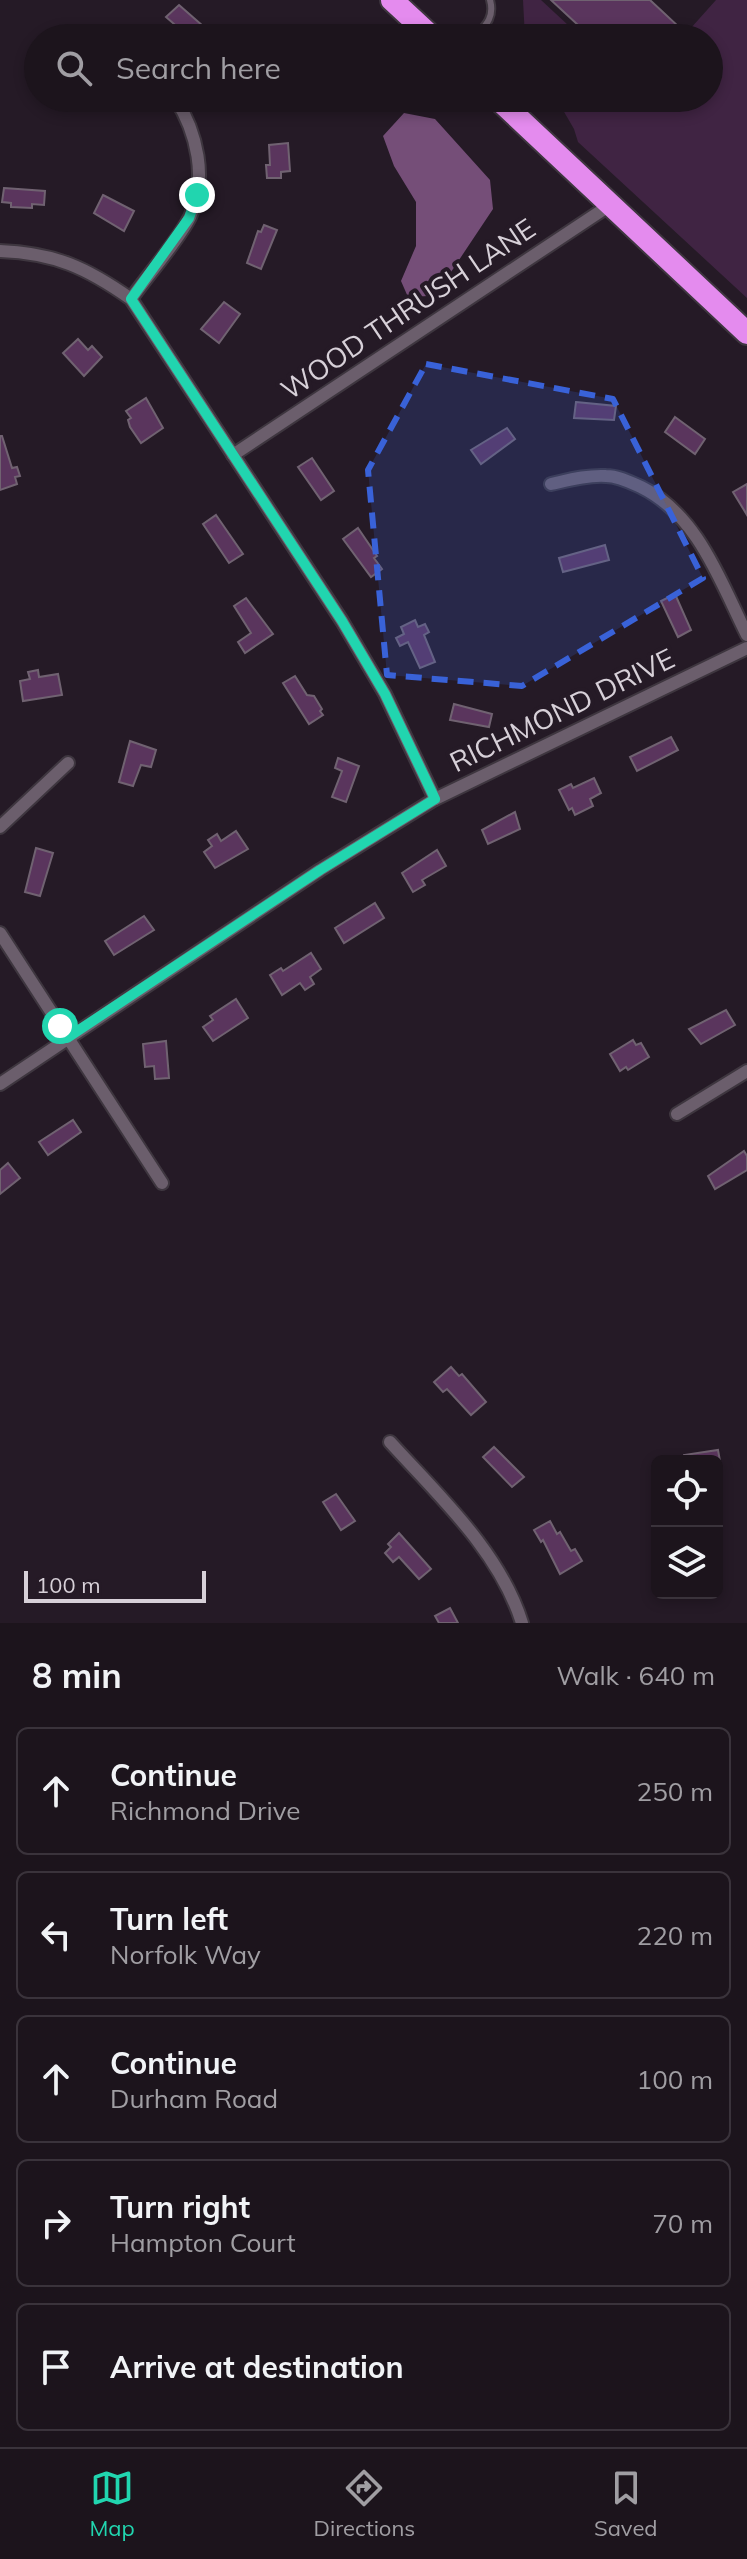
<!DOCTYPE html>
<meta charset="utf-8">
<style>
body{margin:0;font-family:Mulish,sans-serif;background:#292129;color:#f1f3f6}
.controls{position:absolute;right:24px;bottom:24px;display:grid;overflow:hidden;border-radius:12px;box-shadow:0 4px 12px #0003}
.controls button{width:72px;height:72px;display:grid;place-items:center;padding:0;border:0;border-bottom:2px solid #3a333b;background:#1c141c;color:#f1f3f6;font:40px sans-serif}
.scale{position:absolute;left:24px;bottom:20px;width:182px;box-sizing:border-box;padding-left:8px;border:4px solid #d7d0d8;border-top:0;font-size:22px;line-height:28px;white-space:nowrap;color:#d7d0d8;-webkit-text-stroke:6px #251a26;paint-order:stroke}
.stop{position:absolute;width:24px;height:24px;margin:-18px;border:6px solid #21d5af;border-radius:50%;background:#fff}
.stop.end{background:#21d5af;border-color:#fff;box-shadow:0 2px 8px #0008}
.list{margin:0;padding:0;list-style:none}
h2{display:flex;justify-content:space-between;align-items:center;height:104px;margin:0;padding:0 32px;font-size:34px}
h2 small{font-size:26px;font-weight:400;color:#a09ea3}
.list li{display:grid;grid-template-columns:52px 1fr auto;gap:24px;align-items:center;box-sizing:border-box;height:128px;margin:0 16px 16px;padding:0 16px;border:2px solid #3a333b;border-radius:12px}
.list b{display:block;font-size:30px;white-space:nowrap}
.list p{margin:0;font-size:26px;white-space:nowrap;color:#a09ea3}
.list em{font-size:26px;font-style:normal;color:#a09ea3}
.icon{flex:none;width:44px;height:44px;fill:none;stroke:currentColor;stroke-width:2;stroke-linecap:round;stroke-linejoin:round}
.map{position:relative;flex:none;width:747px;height:1623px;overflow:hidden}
.search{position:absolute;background:#1c141c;box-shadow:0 4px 12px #0003;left:24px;right:24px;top:24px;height:88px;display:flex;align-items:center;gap:20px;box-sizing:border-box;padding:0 28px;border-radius:44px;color:#a09ea3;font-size:30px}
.sheet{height:824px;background:#1c141c}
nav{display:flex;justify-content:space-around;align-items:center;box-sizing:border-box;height:112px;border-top:2px solid #3a333b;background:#1c141c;font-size:22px;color:#a09ea3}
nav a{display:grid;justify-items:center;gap:4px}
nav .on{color:#21d5af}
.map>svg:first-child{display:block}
</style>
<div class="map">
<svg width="747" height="1623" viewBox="0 0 747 1623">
<rect width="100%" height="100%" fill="#251a26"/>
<g fill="#402443">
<polygon points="523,0 541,0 582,38 525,38"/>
<polygon points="716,0 747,0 747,298 578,142 574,129 556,98 709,98 709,38 682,38"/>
</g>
<polygon fill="#754e78" points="404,113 435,119 490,180 493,209 443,284 429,296 408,297 401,281 416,246 416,202 394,166 383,136"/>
<g fill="#5a355d" stroke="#706271" stroke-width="2">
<polygon points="551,0 650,0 679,27 670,38 592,38"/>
<polygon points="179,5 203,26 190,38 166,17"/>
<polygon points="288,143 290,171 281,172 281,178 267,178 266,165 270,165 269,145"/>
<polygon points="4,188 45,191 44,205 32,204 32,208 11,207 11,203 2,202"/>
<polygon points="103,195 134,211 124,231 94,213"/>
<polygon points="264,225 277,230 261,269 247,263 258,231 261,232"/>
<polygon points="224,302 240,314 219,343 201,329"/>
<polygon points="78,339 88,350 92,346 102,357 84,376 63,353"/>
<polygon points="146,398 163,428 141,443 130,427 128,420 131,418 126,411"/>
<polygon points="576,402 616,406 614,420 574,418"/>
<polygon points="675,417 705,439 695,454 665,432"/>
<polygon points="507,428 515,439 481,464 471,450"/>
<polygon points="0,436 2,436 12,468 17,467 20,476 15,477 17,484 0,490"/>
<polygon points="312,458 334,491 321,500 298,467"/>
<polygon points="747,484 747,515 733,492"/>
<polygon points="216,515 243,554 229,563 203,524"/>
<polygon points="358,528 377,556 374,558 382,569 371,577 343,539"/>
<polygon points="605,545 609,560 563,572 559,558"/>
<polygon points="675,594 691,630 678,637 661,601"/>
<polygon points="246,598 273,634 245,653 238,642 251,633 234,606"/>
<polygon points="415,620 418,627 425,624 429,632 424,635 435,662 420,668 408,642 400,646 396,638 404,634 401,627"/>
<polygon points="38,670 39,677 58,674 62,695 23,701 20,681 30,679 28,672"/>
<polygon points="295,676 307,695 314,696 322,709 320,711 323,715 309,724 283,683"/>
<polygon points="454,704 492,714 489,727 450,720"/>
<polygon points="671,737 678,750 637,771 630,757"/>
<polygon points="130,741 156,750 151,767 141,765 133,786 119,782"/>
<polygon points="338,758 359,766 346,802 332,797 342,771 335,768"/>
<polygon points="594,778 601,793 590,799 593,806 575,815 572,808 569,810 559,790 571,784 573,788"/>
<polygon points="515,812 520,829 488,844 482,830"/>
<polygon points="236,831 248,849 215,868 204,852 212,846 208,840 217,834 221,841"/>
<polygon points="36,848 53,853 40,896 25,892"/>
<polygon points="437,850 446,866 422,880 425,885 413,892 402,873"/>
<polygon points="375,903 384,918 344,943 335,928"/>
<polygon points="144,916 154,930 114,955 105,941"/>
<polygon points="311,953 321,969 310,977 314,984 305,990 300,983 282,995 270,975 281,968 283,971"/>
<polygon points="236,999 248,1018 213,1041 203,1027 213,1020 210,1016"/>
<polygon points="726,1010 735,1025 701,1044 689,1029"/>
<polygon points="633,1040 636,1045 641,1043 649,1057 628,1070 626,1067 620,1071 610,1054"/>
<polygon points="166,1041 169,1078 155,1079 154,1066 145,1067 143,1044"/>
<polygon points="73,1120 81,1132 48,1155 39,1142"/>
<polygon points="744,1151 747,1156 747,1170 715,1189 708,1176"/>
<polygon points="8,1163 20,1178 0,1194 0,1170"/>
<polygon points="451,1367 459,1376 462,1374 486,1402 471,1415 447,1389 443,1392 434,1382"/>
<polygon points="494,1447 524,1477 512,1487 483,1457"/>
<polygon points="718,1450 720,1461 684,1461 684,1455"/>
<polygon points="336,1494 355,1521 341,1530 323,1502"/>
<polygon points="550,1521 557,1534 560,1532 571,1551 575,1549 582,1561 560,1574 543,1540 541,1542 534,1530"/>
<polygon points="399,1533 431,1569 419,1579 399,1557 393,1562 385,1553 391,1547 388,1544"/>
<polygon points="450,1608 458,1623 439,1623 435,1616"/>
</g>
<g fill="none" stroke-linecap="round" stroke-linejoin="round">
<defs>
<path id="lane" d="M474,38C485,26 495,18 490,0"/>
<g id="street">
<polyline points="107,32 114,38"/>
<path d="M0,251C55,253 87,268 131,299L342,621L385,694L435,799"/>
<path d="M131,299C147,276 178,241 190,217C208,179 197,132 175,98"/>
<polyline points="233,455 610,205"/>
<path d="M551,484C569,480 587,475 606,476C618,476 630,482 641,487C698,515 720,581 747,635"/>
<polyline points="0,827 68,763"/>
<polyline points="0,933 162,1183"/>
<polyline points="0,1084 320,870 435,799 747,648"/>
<polyline points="677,1114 747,1071"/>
<path d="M390,1442C439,1496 500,1552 522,1623"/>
</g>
<g id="highway">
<polyline points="392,0 433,38"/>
<polyline points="497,98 747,333"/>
</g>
</defs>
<use href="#lane" stroke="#3e363f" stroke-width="10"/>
<use href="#street" stroke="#3e363f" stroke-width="16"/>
<use href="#highway" stroke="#3e363f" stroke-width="26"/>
<use href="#lane" stroke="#6b5e6c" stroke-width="6"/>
<use href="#street" stroke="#6b5e6c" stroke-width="12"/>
<use href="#highway" stroke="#e48bee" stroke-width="22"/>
</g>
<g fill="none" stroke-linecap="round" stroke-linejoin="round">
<polyline stroke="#21d5af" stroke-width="10" points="60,1026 67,1038 320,870 435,799 385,694 342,621 131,299 189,218 197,195"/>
</g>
<path fill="#3962d8" fill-opacity="0.2" stroke="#3962d8" stroke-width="6" stroke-dasharray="16 10" stroke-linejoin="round" d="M426,364L613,399L703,578L522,686L387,675L368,470Z"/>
<g text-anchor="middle" stroke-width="8" stroke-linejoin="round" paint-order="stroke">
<g font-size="28" fill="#d7d0d8" stroke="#251a26">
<text transform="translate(408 309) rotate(-34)" y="10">WOOD THRUSH LANE</text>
<text transform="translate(562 710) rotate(-26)" y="10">RICHMOND DRIVE</text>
</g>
</g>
</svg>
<div class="controls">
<button><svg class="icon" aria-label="locate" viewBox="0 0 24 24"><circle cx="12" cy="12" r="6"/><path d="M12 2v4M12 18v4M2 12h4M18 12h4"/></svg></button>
<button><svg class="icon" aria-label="layers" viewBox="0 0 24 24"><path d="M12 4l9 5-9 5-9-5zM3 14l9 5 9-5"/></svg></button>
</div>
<div class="scale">100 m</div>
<div class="stop" style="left:60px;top:1026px"></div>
<div class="stop end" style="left:197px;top:195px"></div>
<div class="search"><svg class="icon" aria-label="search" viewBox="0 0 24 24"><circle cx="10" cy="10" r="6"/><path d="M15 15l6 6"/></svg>Search here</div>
</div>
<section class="sheet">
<h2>8 min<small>Walk · 640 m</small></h2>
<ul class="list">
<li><svg class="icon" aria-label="ahead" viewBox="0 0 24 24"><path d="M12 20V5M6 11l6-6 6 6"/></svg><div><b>Continue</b><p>Richmond Drive</p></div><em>250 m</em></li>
<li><svg class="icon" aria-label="left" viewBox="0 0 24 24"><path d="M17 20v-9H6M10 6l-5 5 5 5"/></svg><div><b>Turn left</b><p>Norfolk Way</p></div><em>220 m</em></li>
<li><svg class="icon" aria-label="ahead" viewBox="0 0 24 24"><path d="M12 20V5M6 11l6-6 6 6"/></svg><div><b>Continue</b><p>Durham Road</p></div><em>100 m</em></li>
<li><svg class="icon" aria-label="right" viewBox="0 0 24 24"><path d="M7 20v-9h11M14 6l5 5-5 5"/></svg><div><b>Turn right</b><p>Hampton Court</p></div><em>70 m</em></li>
<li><svg class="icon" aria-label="arrive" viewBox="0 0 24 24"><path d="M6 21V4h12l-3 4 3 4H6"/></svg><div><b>Arrive at destination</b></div></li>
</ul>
</section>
<nav>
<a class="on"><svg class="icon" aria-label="map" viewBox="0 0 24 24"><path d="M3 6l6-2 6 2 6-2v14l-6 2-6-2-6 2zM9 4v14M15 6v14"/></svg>Map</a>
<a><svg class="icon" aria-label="directions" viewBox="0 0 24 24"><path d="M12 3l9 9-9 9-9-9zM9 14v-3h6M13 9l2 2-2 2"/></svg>Directions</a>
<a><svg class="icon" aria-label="saved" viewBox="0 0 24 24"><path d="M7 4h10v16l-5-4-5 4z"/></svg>Saved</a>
</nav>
